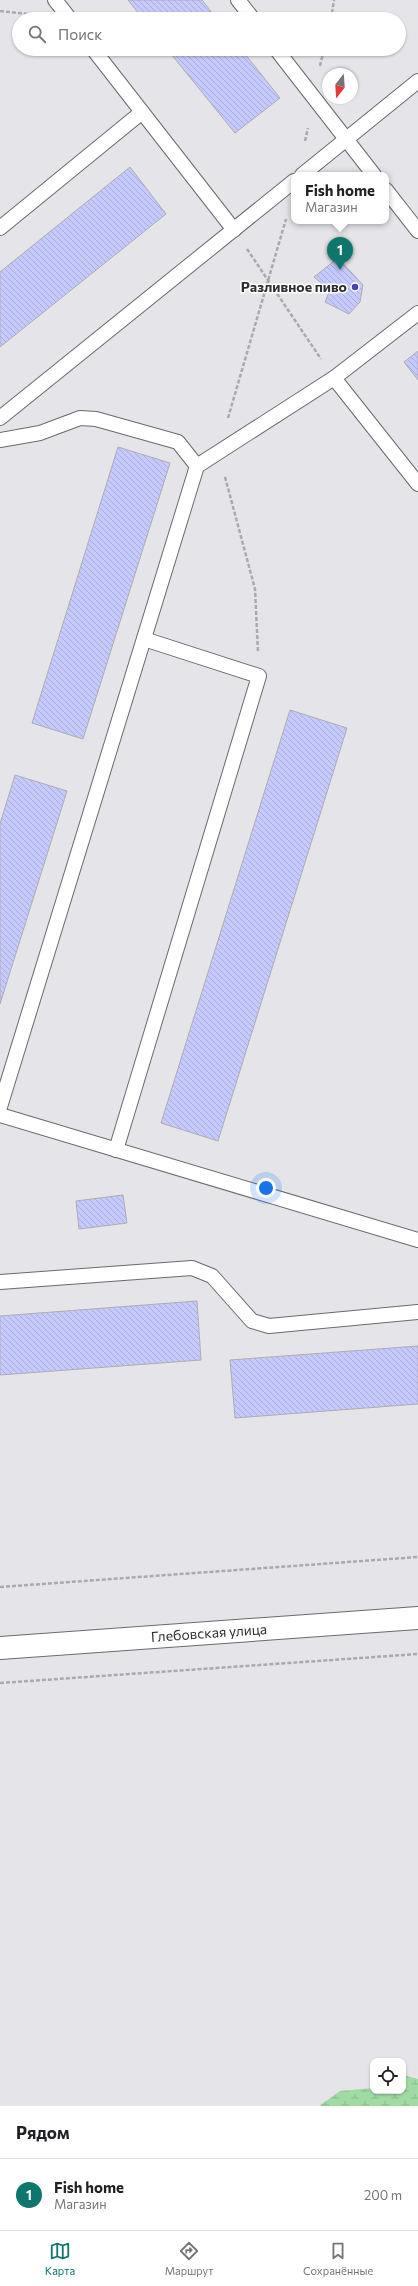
<!DOCTYPE html>
<html lang="ru">
<meta charset="utf-8">
<style>
body{margin:0;font-family:Commissioner,sans-serif;background:#f2f2f2;color:#202124}
.controls{position:absolute;right:12px;bottom:12px;display:grid;overflow:hidden;border-radius:8px;box-shadow:0 1px 3px #0004}
.controls button{width:36px;height:36px;display:grid;place-items:center;padding:0;border:0;border-bottom:1px solid #e0e0e0;background:#fff;color:#202124;font:20px sans-serif}
.compass{position:absolute;left:322px;top:68px;width:36px;height:36px;border-radius:50%;background:#fff;box-shadow:0 1px 3px #0004;rotate:197deg}
.you{position:absolute;left:266px;top:1188px;width:14px;height:14px;margin:-10px;border:3px solid #fff;border-radius:50%;background:#1a73e8;box-shadow:0 0 0 6px #1a73e833}
.badge{display:grid;place-items:center;width:26px;height:26px;border-radius:50%;background:#0f766e;color:#fff;font-size:13px;font-weight:700}
.pin{position:absolute;translate:-50% -33px;filter:drop-shadow(0 1px 2px #0008)}
.pin::after{content:'';position:absolute;top:21px;width:14px;height:12px;background:inherit;clip-path:polygon(0 0,100% 0,50% 100%)}
.popup{position:absolute;left:291px;top:172px;width:98px;height:52px;box-sizing:border-box;display:grid;place-content:center;border-radius:8px;background:#fff;filter:drop-shadow(0 1px 3px #0005);font-size:13px;white-space:nowrap;color:#757577}
.popup b{font-size:15px;color:#202124}
.popup::after{content:'';position:absolute;left:50%;top:100%;margin-left:-8px;border:8px solid transparent;border-top-color:#fff}
.list{margin:0;padding:0;list-style:none}
h2{display:flex;justify-content:space-between;align-items:center;height:52px;margin:0;padding:0 16px;font-size:17px}
h2 small{font-size:13px;font-weight:400;color:#757577}
.list li{display:grid;grid-template-columns:26px 1fr auto;gap:12px;align-items:center;box-sizing:border-box;height:72px;padding:0 16px;border-top:1px solid #e0e0e0}
.list b{display:block;font-size:15px;white-space:nowrap}
.list p{margin:0;font-size:13px;white-space:nowrap;color:#757577}
.list em{font-size:13px;font-style:normal;color:#757577}
.icon{flex:none;width:22px;height:22px;fill:none;stroke:currentColor;stroke-width:2;stroke-linecap:round;stroke-linejoin:round}
.map{position:relative;flex:none;width:418px;height:2106px;overflow:hidden}
.search{position:absolute;background:#fff;box-shadow:0 1px 3px #0004;left:12px;right:12px;top:12px;height:44px;display:flex;align-items:center;gap:10px;box-sizing:border-box;padding:0 14px;border-radius:22px;color:#757577;font-size:15px}
.sheet{height:124px;background:#fff}
nav{display:flex;justify-content:space-around;align-items:center;box-sizing:border-box;height:56px;border-top:1px solid #e0e0e0;background:#fff;font-size:11px;color:#757577}
nav a{display:grid;justify-items:center;gap:2px}
nav .on{color:#0f766e}
.map>svg:first-child{display:block}
</style>
<div class="map">
<svg width="418" height="2106" viewBox="0 0 418 2106">
<defs>
<pattern id="wetland-marsh" width="20" height="14" patternUnits="userSpaceOnUse"><rect width="20" height="14" fill="#a0daa4"/><path d="M1 5h8M5 5V1M11 12h8M15 12V8" fill="none" stroke="#8abb8e"/></pattern>
<pattern id="building-back-hatch" width="6" height="6" patternUnits="userSpaceOnUse"><rect width="6" height="6" fill="#c6c9fd"/><path d="M-1 5l2 2M0 0l6 6M5-1l2 2" fill="none" stroke="#aaadd9"/></pattern>
</defs>
<rect width="100%" height="100%" fill="#e5e5e9"/>
<polygon fill="url(#wetland-marsh)" points="403,2075 418,2079 418,2106 319,2106 340,2091 373,2088 373,2091 403,2091"/>
<g fill="url(#building-back-hatch)" stroke="#adadb0">
<polygon points="128,0 202,0 217,19 143,19"/>
<polygon points="167,49 241,49 280,98 235,133"/>
<polygon points="130,167 166,214 0,347 0,272"/>
<polygon points="338,258 363,285 360,302 349,314 325,302 330,290 314,277"/>
<polygon points="418,351 418,380 404,362"/>
<polygon points="118,447 170,463 83,739 32,723"/>
<polygon points="290,710 347,728 218,1141 161,1123"/>
<polygon points="15,775 67,791 0,1004 0,824"/>
<polygon points="123,1195 127,1223 79,1229 76,1201"/>
<polygon points="197,1301 201,1360 0,1375 0,1316"/>
<polygon points="418,1346 418,1404 235,1418 230,1360"/>
</g>
<g fill="none" stroke-linecap="round" stroke-linejoin="round">
<defs>
<g id="service">
<polyline points="55,0 70,19"/>
<polyline points="238,0 253,19"/>
<polyline points="93,49 234,230"/>
<polyline points="276,49 374,175"/>
<polyline points="302,175 418,81"/>
<polyline points="386,190 418,231"/>
<polyline points="0,228 142,112"/>
<polyline points="418,313 334,378 418,484"/>
<polyline points="0,418 294,181"/>
<polyline points="0,440 40,433 80,418 96,419 178,442 197,466"/>
<polyline points="0,1107 197,466 334,378"/>
<polyline points="0,1115 418,1240"/>
<polyline points="116,1150 259,676 144,639"/>
<polyline points="0,1282 192,1268 212,1276 252,1321 269,1326 418,1312"/>
</g>
<polyline id="secondary" points="0,1648 418,1618"/>
</defs>
<use href="#service" stroke="#6a6a6d" stroke-width="16"/>
<use href="#secondary" stroke="#6a6a6d" stroke-width="24"/>
<g stroke="#aaaaae" stroke-width="2.5" stroke-dasharray="4 2" stroke-linecap="butt">
<polyline points="0,11 37,15"/>
<polyline points="331,19 334,0"/>
<polyline points="320,66 324,49"/>
<polyline points="305,141 308,128"/>
<polyline points="247,249 321,359"/>
<polyline points="228,418 286,219"/>
<polyline points="225,477 255,589 258,652"/>
<polyline points="0,1587 418,1557"/>
<polyline points="0,1683 418,1654"/>
</g>
<use href="#service" stroke="#fff" stroke-width="14"/>
<use href="#secondary" stroke="#fff" stroke-width="22"/>
</g>
<circle fill="#4b40b6" stroke="#fff" stroke-width="1.5" cx="355" cy="287" r="4"/>
<g text-anchor="middle" stroke-width="3" stroke-linejoin="round" paint-order="stroke">
<g font-size="14" font-weight="bold" fill="#2f2f31" stroke="#fff" text-anchor="end">
<text x="347" y="292">Разливное пиво</text>
</g>
<g font-size="14" fill="#2f2f31" stroke="#fff">
<text transform="translate(209 1633) rotate(-4)" y="5">Глебовская улица</text>
</g>
</g>
</svg>
<div class="controls">
<button><svg class="icon" aria-label="locate" viewBox="0 0 24 24"><circle cx="12" cy="12" r="6"/><path d="M12 2v4M12 18v4M2 12h4M18 12h4"/></svg></button>
</div>
<svg class="compass" viewBox="-18 -18 36 36"><path d="M0-13l5 13h-10z" fill="#e53935"/><path d="M0 13l5-13h-10z" fill="#757577"/></svg>
<div class="you"></div>
<div class="pin badge" style="left:340px;top:270px">1</div>
<div class="popup"><b>Fish home</b>Магазин</div>
<div class="search"><svg class="icon" aria-label="search" viewBox="0 0 24 24"><circle cx="10" cy="10" r="6"/><path d="M15 15l6 6"/></svg>Поиск</div>
</div>
<section class="sheet">
<h2>Рядом<small></small></h2>
<ul class="list">
<li><span class="badge">1</span><div><b>Fish home</b><p>Магазин</p></div><em>200 m</em></li>
</ul>
</section>
<nav>
<a class="on"><svg class="icon" aria-label="map" viewBox="0 0 24 24"><path d="M3 6l6-2 6 2 6-2v14l-6 2-6-2-6 2zM9 4v14M15 6v14"/></svg>Карта</a>
<a><svg class="icon" aria-label="directions" viewBox="0 0 24 24"><path d="M12 3l9 9-9 9-9-9zM9 14v-3h6M13 9l2 2-2 2"/></svg>Маршрут</a>
<a><svg class="icon" aria-label="saved" viewBox="0 0 24 24"><path d="M7 4h10v16l-5-4-5 4z"/></svg>Сохранённые</a>
</nav>
